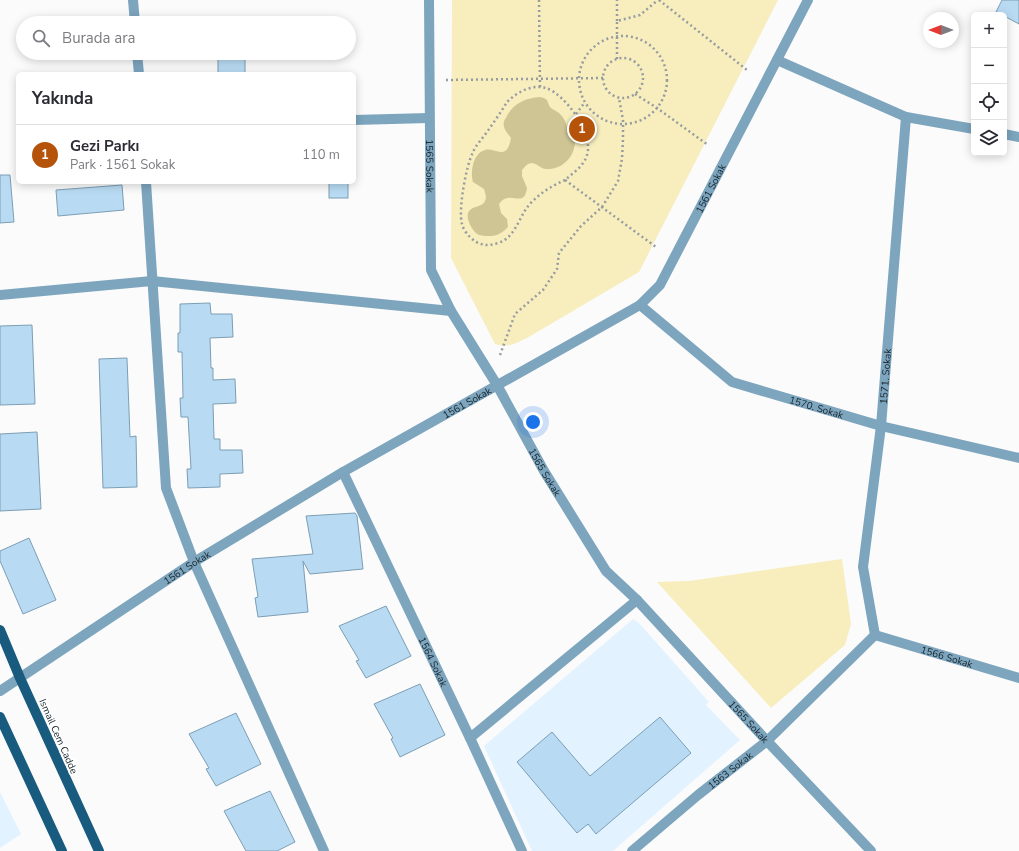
<!DOCTYPE html>
<html lang="tr">
<meta charset="utf-8">
<style>
body{margin:0;font-family:"Nunito Sans",sans-serif;background:#f2f2f3;color:#2b2b33}
.controls{position:absolute;right:12px;top:12px;display:grid;overflow:hidden;border-radius:6px;box-shadow:0 2px 10px #0003}
.controls button{width:36px;height:36px;display:grid;place-items:center;padding:0;border:0;border-bottom:1px solid #e1e1e2;background:#fff;color:#2b2b33;font:20px sans-serif}
.compass{position:absolute;left:923px;top:12px;width:36px;height:36px;border-radius:50%;background:#fff;box-shadow:0 2px 10px #0003;rotate:270deg}
.you{position:absolute;left:533px;top:422px;width:14px;height:14px;margin:-10px;border:3px solid #fff;border-radius:50%;background:#1a73e8;box-shadow:0 0 0 6px #1a73e833}
.badge{display:grid;place-items:center;width:26px;height:26px;border-radius:50%;background:#b45309;color:#fff;font-size:13px;font-weight:700}
.pin{position:absolute;translate:-50% -50%;border:2px solid #fff;box-shadow:0 1px 4px #0006}
.list{margin:0;padding:0;list-style:none}
h2{display:flex;justify-content:space-between;align-items:center;height:52px;margin:0;padding:0 16px;font-size:17px}
h2 small{font-size:13px;font-weight:400;color:#7c7c81}
.list li{display:grid;grid-template-columns:26px 1fr auto;gap:12px;align-items:center;box-sizing:border-box;height:60px;padding:0 16px;border-top:1px solid #e1e1e2}
.list b{display:block;font-size:15px;white-space:nowrap}
.list p{margin:0;font-size:13px;white-space:nowrap;color:#7c7c81}
.list em{font-size:13px;font-style:normal;color:#7c7c81}
.icon{flex:none;width:22px;height:22px;fill:none;stroke:currentColor;stroke-width:2;stroke-linecap:round;stroke-linejoin:round}
.map{position:relative;flex:none;width:1019px;height:851px;overflow:hidden}
.search{position:absolute;background:#fff;box-shadow:0 2px 10px #0003;left:16px;top:16px;width:340px;height:44px;display:flex;align-items:center;gap:10px;box-sizing:border-box;padding:0 14px;border-radius:22px;color:#7c7c81;font-size:15px}
.panel{position:absolute;background:#fff;box-shadow:0 2px 10px #0003;left:16px;top:72px;width:340px;height:112px;border-radius:6px}
.map>svg:first-child{display:block}
</style>
<div class="map">
<svg width="1019" height="851" viewBox="0 0 1019 851">
<rect width="100%" height="100%" fill="#fbfbfb"/>
<g fill="#e2f3ff">
<polygon points="633,619 639,623 709,702 706,705 740,740 613,851 532,851 484,746"/>
<polygon points="0,792 21,834 0,848"/>
</g>
<g fill="#f7edbd">
<path d="M452,0H778L639,272L527,338C514,344 509,348 495,344L451,258Z"/>
<polygon points="842,559 851,624 845,645 771,708 657,582 689,581"/>
</g>
<path fill="#cfc594" d="M540,97C550,99 546,102 551,108C553,110 557,111 559,113C567,120 567,128 569,137L575,141C575,157 562,170 546,169C541,169 538,164 532,163C527,163 525,167 522,170V176L527,188C524,210 510,188 499,204L501,213L507,219L508,227C503,232 499,235 492,236C488,236 483,236 479,235C473,232 466,220 468,213C471,205 482,208 485,201C487,197 485,193 484,189L473,182C470,172 473,153 485,150C495,147 507,162 511,138C509,135 505,131 504,127C503,124 504,120 506,118C512,104 525,98 540,97Z"/>
<g fill="#b8dbf3" stroke="#7c9eb4">
<polygon points="1002,0 1019,0 1019,24 1004,16 1004,15 996,12"/>
<rect x="218" y="53" width="27" height="21"/>
<polygon points="0,175 10,175 14,222 0,223"/>
<rect x="329" y="182" width="19" height="16"/>
<polygon points="122,185 124,210 58,216 56,190"/>
<polygon points="210,303 211,314 232,314 233,337 210,338 211,368 213,368 213,380 235,379 236,403 213,404 214,439 220,439 220,450 242,450 243,473 220,474 220,487 188,488 187,469 191,469 188,417 181,417 180,398 183,398 182,352 178,352 178,333 180,333 180,304"/>
<polygon points="32,325 35,404 0,405 0,326"/>
<polygon points="127,358 130,437 136,436 137,487 103,488 99,359"/>
<polygon points="37,432 41,509 0,511 0,434"/>
<polygon points="355,513 357,516 363,569 310,574 303,561 308,612 258,617 255,598 258,597 252,559 313,554 306,516"/>
<polygon points="29,538 56,600 23,614 0,561 0,551"/>
<polygon points="386,606 411,656 366,678 356,661 359,660 339,626"/>
<polygon points="420,684 445,735 400,757 391,739 393,738 374,704"/>
<polygon points="236,713 261,764 216,786 206,769 209,768 189,734"/>
<polygon points="660,717 691,753 596,834 588,824 577,833 517,762 552,732 590,776"/>
<polygon points="270,791 295,842 277,851 246,851 224,811"/>
</g>
<g fill="none" stroke-linecap="round" stroke-linejoin="round">
<g stroke="#969ca0" stroke-width="2.5" stroke-dasharray="2 3" stroke-linecap="butt">
<polyline points="539,0 540,87"/>
<polyline points="659,0 747,70"/>
<polyline points="617,21 617,0"/>
<circle cx="623" cy="80" r="44"/>
<circle cx="623" cy="78" r="20"/>
<polyline points="617,59 617,21 640,15 658,0"/>
<polyline points="446,80 603,78"/>
<polyline points="635,94 657,108 708,145"/>
<polyline points="576,114 585,102"/>
<path d="M565,180C551,186 535,196 526,209C518,221 514,238 498,243C487,247 478,245 470,237C467,234 463,229 462,224C458,210 466,166 473,152C476,145 482,139 487,132C494,122 501,112 507,102C517,92 532,84 546,88C565,94 594,134 587,155C584,166 573,173 565,180L656,247"/>
<polyline points="500,355 515,314 543,290 557,269 559,253 581,226 602,207 618,181 622,159 623,139 623,120 619,98"/>
</g>
<g stroke="#7da5be" stroke-width="10">
<polyline points="133,0 135,23"/>
<path id="s1" d="M429,0L431,270L451,311L497,385L544,471L606,571L637,600L767,741L871,851"/>
<polyline points="137,53 139,74"/>
<polyline points="777,60 906,117 974,129"/>
<polyline points="354,120 429,118"/>
<polyline points="1004,134 1019,137"/>
<polyline points="146,182 166,488 194,562 324,851"/>
<polyline points="0,295 152,281 451,311"/>
<path id="s2" d="M640,305L732,382L881,426L1019,458"/>
<path id="s3" d="M343,472L470,738L522,851"/>
<path id="s4" d="M875,635L863,567L881,426L906,117"/>
<path id="s5" d="M875,635L1019,678"/>
<path id="s6" d="M0,691L194,562L343,472L640,305L660,285L808,0"/>
<polyline points="470,738 637,600"/>
<path id="s7" d="M632,851L698,795L767,741L875,635"/>
</g>
<g stroke="#185b7e" stroke-width="10">
<polyline points="0,630 20,678 99,851"/>
<polyline points="0,717 62,851"/>
</g>
</g>
<g text-anchor="middle" stroke-width="4" stroke-linejoin="round" paint-order="stroke">
<g font-size="10" fill="#16242c" stroke="#fff">
<text dy="4" stroke="none"><textPath href="#s1" startOffset="166">1565 Sokak</textPath></text>
<text dy="4" stroke="none"><textPath href="#s6" startOffset="885">1561 Sokak</textPath></text>
<text dy="4" stroke="none"><textPath href="#s4" startOffset="261">1571. Sokak</textPath></text>
<text dy="4" stroke="none"><textPath href="#s6" startOffset="549">1561 Sokak</textPath></text>
<text dy="4" stroke="none"><textPath href="#s2" startOffset="208">1570. Sokak</textPath></text>
<text dy="4" stroke="none"><textPath href="#s1" startOffset="502">1565 Sokak</textPath></text>
<text dy="4" stroke="none"><textPath href="#s6" startOffset="224">1561 Sokak</textPath></text>
<text dy="4" stroke="none"><textPath href="#s5" startOffset="75">1566 Sokak</textPath></text>
<text dy="4" stroke="none"><textPath href="#s3" startOffset="210">1564 Sokak</textPath></text>
<text dy="4" stroke="none"><textPath href="#s1" startOffset="826">1565 Sokak</textPath></text>
<text transform="translate(59 736) rotate(66)" y="4">Ismail Cem Cadde</text>
<text dy="4" stroke="none"><textPath href="#s7" startOffset="127">1563 Sokak</textPath></text>
</g>
</g>
</svg>
<div class="controls">
<button>+</button>
<button>−</button>
<button><svg class="icon" aria-label="locate" viewBox="0 0 24 24"><circle cx="12" cy="12" r="6"/><path d="M12 2v4M12 18v4M2 12h4M18 12h4"/></svg></button>
<button><svg class="icon" aria-label="layers" viewBox="0 0 24 24"><path d="M12 4l9 5-9 5-9-5zM3 14l9 5 9-5"/></svg></button>
</div>
<svg class="compass" viewBox="-18 -18 36 36"><path d="M0-13l5 13h-10z" fill="#e53935"/><path d="M0 13l5-13h-10z" fill="#7c7c81"/></svg>
<div class="you"></div>
<div class="pin badge" style="left:582px;top:129px">1</div>
<div class="search"><svg class="icon" aria-label="search" viewBox="0 0 24 24"><circle cx="10" cy="10" r="6"/><path d="M15 15l6 6"/></svg>Burada ara</div>
<section class="panel">
<h2>Yakında<small></small></h2>
<ul class="list">
<li><span class="badge">1</span><div><b>Gezi Parkı</b><p>Park · 1561 Sokak</p></div><em>110 m</em></li>
</ul>
</section>
</div>
